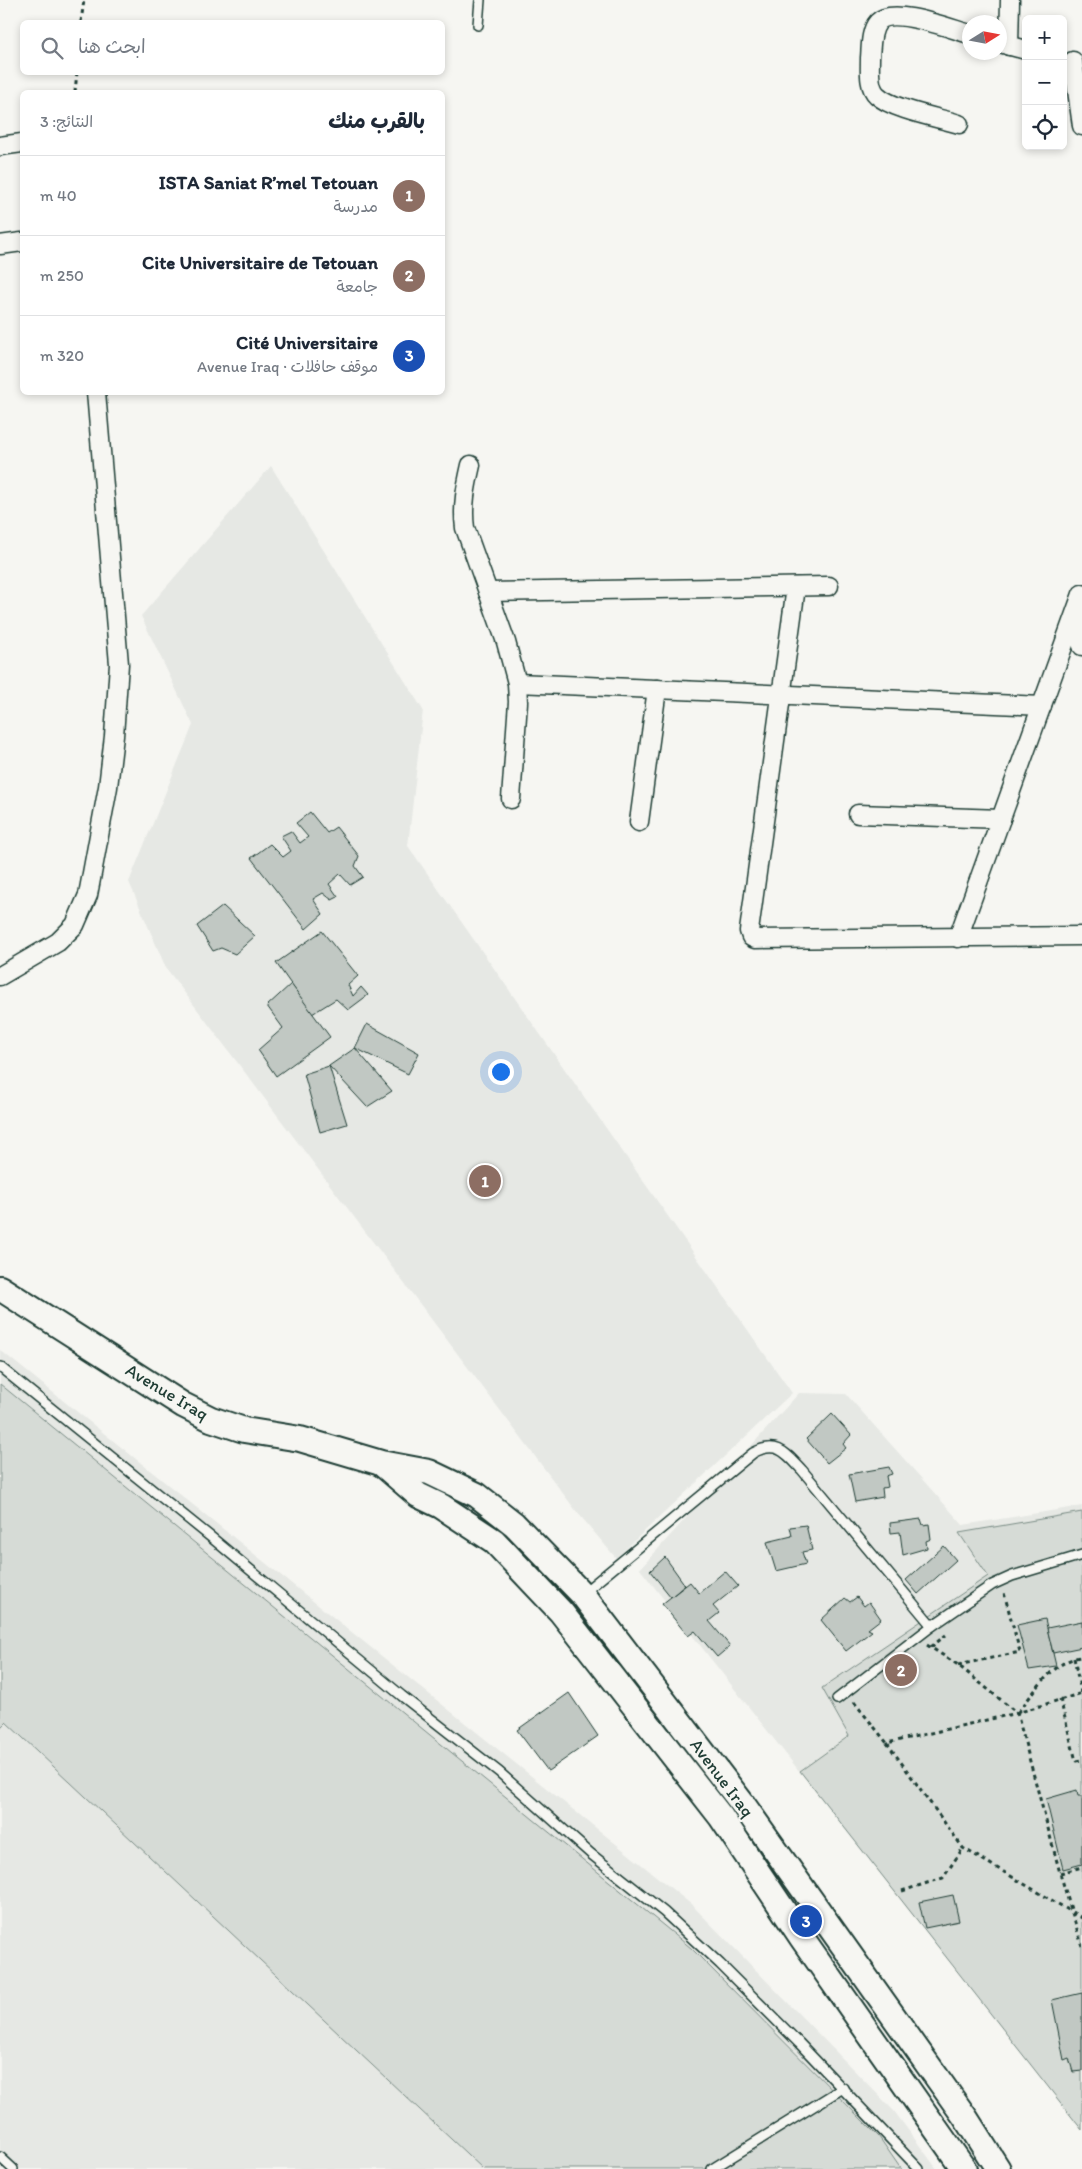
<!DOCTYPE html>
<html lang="ar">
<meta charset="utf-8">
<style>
body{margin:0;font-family:Itim,"Playpen Sans Arabic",sans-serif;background:#f2f2f3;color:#1f2937;direction:rtl}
.controls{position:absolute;right:15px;top:15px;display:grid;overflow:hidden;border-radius:8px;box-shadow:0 2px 8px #0003}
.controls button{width:45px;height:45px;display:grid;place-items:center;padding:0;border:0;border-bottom:1px solid #e0e1e3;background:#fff;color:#1f2937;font:25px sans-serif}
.compass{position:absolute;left:962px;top:15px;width:45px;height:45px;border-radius:50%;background:#fff;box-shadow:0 2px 8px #0003;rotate:79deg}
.you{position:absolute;left:500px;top:1071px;width:18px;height:18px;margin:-12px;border:4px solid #fff;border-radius:50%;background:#1a73e8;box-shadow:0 0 0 8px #1a73e833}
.badge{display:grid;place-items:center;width:32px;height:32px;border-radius:50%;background:#0b8043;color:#fff;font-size:16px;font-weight:700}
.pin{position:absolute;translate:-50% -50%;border:2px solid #fff;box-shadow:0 1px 5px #0006}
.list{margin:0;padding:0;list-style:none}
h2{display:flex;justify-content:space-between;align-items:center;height:65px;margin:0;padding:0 20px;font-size:21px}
h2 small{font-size:16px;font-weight:400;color:#747a83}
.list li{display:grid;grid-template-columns:32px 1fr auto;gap:15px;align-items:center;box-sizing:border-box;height:80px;padding:0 20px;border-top:1px solid #e0e1e3}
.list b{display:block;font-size:19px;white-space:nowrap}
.list p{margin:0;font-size:16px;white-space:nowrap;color:#747a83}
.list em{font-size:16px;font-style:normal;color:#747a83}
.icon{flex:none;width:28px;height:28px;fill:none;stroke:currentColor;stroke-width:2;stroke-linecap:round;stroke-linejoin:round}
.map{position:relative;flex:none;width:1082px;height:2169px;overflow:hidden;direction:ltr}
.search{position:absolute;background:#fff;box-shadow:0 2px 8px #0003;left:20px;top:20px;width:425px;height:55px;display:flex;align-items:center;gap:12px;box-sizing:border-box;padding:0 18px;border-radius:8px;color:#747a83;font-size:19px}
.panel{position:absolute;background:#fff;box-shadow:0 2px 8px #0003;left:20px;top:90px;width:425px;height:305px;border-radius:8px;direction:rtl}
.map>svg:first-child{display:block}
</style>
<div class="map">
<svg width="1082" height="2169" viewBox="0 0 1082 2169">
<rect width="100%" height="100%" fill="#f6f6f2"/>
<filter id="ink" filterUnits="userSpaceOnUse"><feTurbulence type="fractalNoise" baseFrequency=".02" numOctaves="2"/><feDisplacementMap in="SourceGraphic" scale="10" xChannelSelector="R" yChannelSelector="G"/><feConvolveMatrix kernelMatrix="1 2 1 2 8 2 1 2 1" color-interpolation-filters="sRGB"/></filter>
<g filter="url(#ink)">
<g fill="#e6e8e4">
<polygon points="271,466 423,710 408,846 792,1393 616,1558 577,1512 166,968 129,882 193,725 141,616"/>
<polygon points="0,1350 692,1905 894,2111 937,2169 0,2169"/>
<polygon points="799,1393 846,1394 963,1525 1082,1506 1082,2130 640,1569"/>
</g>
<g fill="#d6dbd6" stroke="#7a8c85">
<polygon points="0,1384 691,1948 879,2137 901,2169 483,2169 6,1722 0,1728"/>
<polygon points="1082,1512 1082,2130 800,1771 849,1736 822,1688 988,1576 959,1533"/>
</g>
<g fill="#c1c8c3" stroke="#1f3d34">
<polygon points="310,812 327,833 336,827 359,856 355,866 363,877 350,885 340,874 329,884 338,897 332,900 323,893 313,899 323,914 306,929 251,858 270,844 283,857 291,851 281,836 291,831 300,843 308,837 296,823"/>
<polygon points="223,906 255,936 235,954 221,948 213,951 197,926"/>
<polygon points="322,931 358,976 348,985 353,996 361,987 368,995 348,1010 336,999 312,1014 276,963"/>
<polygon points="291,984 330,1037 276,1076 258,1050 283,1028 267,1006"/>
<polygon points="367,1024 419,1053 408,1074 355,1048"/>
<polygon points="355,1048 392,1091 367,1107 329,1066"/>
<polygon points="329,1066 347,1124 320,1132 304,1074"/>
<polygon points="832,1414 851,1435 843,1444 846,1448 827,1463 806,1439"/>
<polygon points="889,1467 892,1474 886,1476 888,1487 882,1488 883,1497 855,1502 849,1474"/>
<polygon points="921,1519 923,1525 929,1524 931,1539 926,1541 927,1548 903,1555 900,1532 891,1533 890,1523"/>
<polygon points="806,1525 812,1550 802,1552 806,1564 776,1571 767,1542 792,1536 790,1527"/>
<polygon points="944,1546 956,1560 918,1594 906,1580"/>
<polygon points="665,1557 685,1585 671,1597 650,1571"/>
<polygon points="725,1571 738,1586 713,1606 719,1613 709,1621 730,1646 717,1657 695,1631 688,1636 662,1604 690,1582 699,1593"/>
<polygon points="857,1597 864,1606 869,1602 881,1619 868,1629 872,1631 846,1651 821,1620 845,1598 850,1602"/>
<polygon points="1045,1619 1056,1666 1029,1670 1017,1625"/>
<polygon points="1082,1621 1082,1647 1053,1653 1047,1628"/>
<polygon points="569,1693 598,1736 548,1771 517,1730"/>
<polygon points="1077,1790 1078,1796 1082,1796 1082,1864 1063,1869 1046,1799"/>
<polygon points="953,1895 959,1921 925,1928 919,1902"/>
<polygon points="1082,1993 1082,2071 1073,2072 1069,2058 1064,2060 1052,2000"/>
</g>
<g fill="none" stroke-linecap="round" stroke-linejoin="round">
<defs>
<g id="lane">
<polyline points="478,25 480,0"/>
<polyline points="0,1367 212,1538 402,1696 499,1772 591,1854 664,1912 720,1964 799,2043 919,2169"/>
<path d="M582,1594L753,1453C777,1440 786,1453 802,1470L932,1626"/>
<polyline points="837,1699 932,1626 992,1585 1012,1576 1082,1555"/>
<polyline points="0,2157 13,2169"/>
<polyline points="712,2169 843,2088"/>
</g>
<g id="street">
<polyline points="1000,43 1026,50"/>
<polyline points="1009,46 1010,0"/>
<polyline points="1073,61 1082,126"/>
<path d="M959,124C939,118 891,109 877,95C868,87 870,70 870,58C871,47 870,31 878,22C892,6 951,29 970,34"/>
<polyline points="0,146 22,143"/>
<polyline points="0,245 22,242"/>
<path d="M471,465C466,487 462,506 465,528L506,642L517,683L518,702L511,799"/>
<polyline points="796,587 749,931 751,937 755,939 1082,936"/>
<polyline points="488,592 829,586"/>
<polyline points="1077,612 1082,646"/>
<polyline points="517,683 1042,706"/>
<polyline points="858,814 1001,819"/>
<polyline points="639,822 657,689"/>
<polyline points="958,938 1082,594"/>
<polyline points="0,976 58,942 75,925 88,895 108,787 114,736 119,664 96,392"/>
</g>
<g id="secondary">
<polyline points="0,1288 183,1405 211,1419 244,1430 300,1439 381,1463 429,1472 477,1495 514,1524 582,1594 742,1803 965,2117 998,2169"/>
<polyline points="382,1464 418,1495 441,1506 494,1541 561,1612 721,1817 802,1938 964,2169"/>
</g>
</defs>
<use href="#lane" stroke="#1f3d34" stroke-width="12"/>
<use href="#street" stroke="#1f3d34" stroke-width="21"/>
<use href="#secondary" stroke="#1f3d34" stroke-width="28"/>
<g stroke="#1f3d34" stroke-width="3" stroke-dasharray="4 4" stroke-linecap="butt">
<polyline points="81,22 84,0"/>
<polyline points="75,92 77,72"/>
<polyline points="927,1645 958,1665 1017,1713 1060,1873 1082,1946"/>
<polyline points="931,1647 946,1635"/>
<polyline points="1074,1658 1081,1693"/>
<polyline points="958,1665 1020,1652 1004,1593"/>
<polyline points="1060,1699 1076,1761 1082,1760"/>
<polyline points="854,1702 887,1743 1017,1713 1082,1693"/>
<path d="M1018,1712C1034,1693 1054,1659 1082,1657"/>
<polyline points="887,1743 963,1848 1082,1918"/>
<polyline points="1060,1873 1082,1867"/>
<polyline points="902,1891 943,1878 963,1848"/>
</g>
<use href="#lane" stroke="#f6f6f2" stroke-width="9"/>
<use href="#street" stroke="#f6f6f2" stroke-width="18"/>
<use href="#secondary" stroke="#f6f6f2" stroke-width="24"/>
</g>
</g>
<g text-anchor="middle" stroke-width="4.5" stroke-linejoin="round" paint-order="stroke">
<g font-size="18" fill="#1f3d34" stroke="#f6f6f2">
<text transform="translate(167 1392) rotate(31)" y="6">Avenue Iraq</text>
<text transform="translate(722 1778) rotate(53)" y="6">Avenue Iraq</text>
</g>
</g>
</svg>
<div class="controls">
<button>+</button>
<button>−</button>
<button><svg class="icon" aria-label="locate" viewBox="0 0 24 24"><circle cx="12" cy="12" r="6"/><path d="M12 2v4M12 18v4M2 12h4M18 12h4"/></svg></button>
</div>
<svg class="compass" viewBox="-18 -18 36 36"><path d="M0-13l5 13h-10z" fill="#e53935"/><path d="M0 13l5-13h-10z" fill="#747a83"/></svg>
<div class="you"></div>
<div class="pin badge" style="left:485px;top:1181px;background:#8d6e63">1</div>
<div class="pin badge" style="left:901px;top:1670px;background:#8d6e63">2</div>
<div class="pin badge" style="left:806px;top:1921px;background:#1a4fb4">3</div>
<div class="search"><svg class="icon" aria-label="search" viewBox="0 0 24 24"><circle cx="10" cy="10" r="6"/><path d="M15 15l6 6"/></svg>ابحث هنا</div>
<section class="panel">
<h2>بالقرب منك<small>النتائج: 3</small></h2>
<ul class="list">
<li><span class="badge" style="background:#8d6e63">1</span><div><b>ISTA Saniat R’mel Tetouan</b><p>مدرسة</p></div><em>40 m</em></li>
<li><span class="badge" style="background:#8d6e63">2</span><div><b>Cite Universitaire de Tetouan</b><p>جامعة</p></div><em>250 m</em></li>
<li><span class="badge" style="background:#1a4fb4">3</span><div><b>Cité Universitaire</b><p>موقف حافلات · Avenue Iraq</p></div><em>320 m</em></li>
</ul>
</section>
</div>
